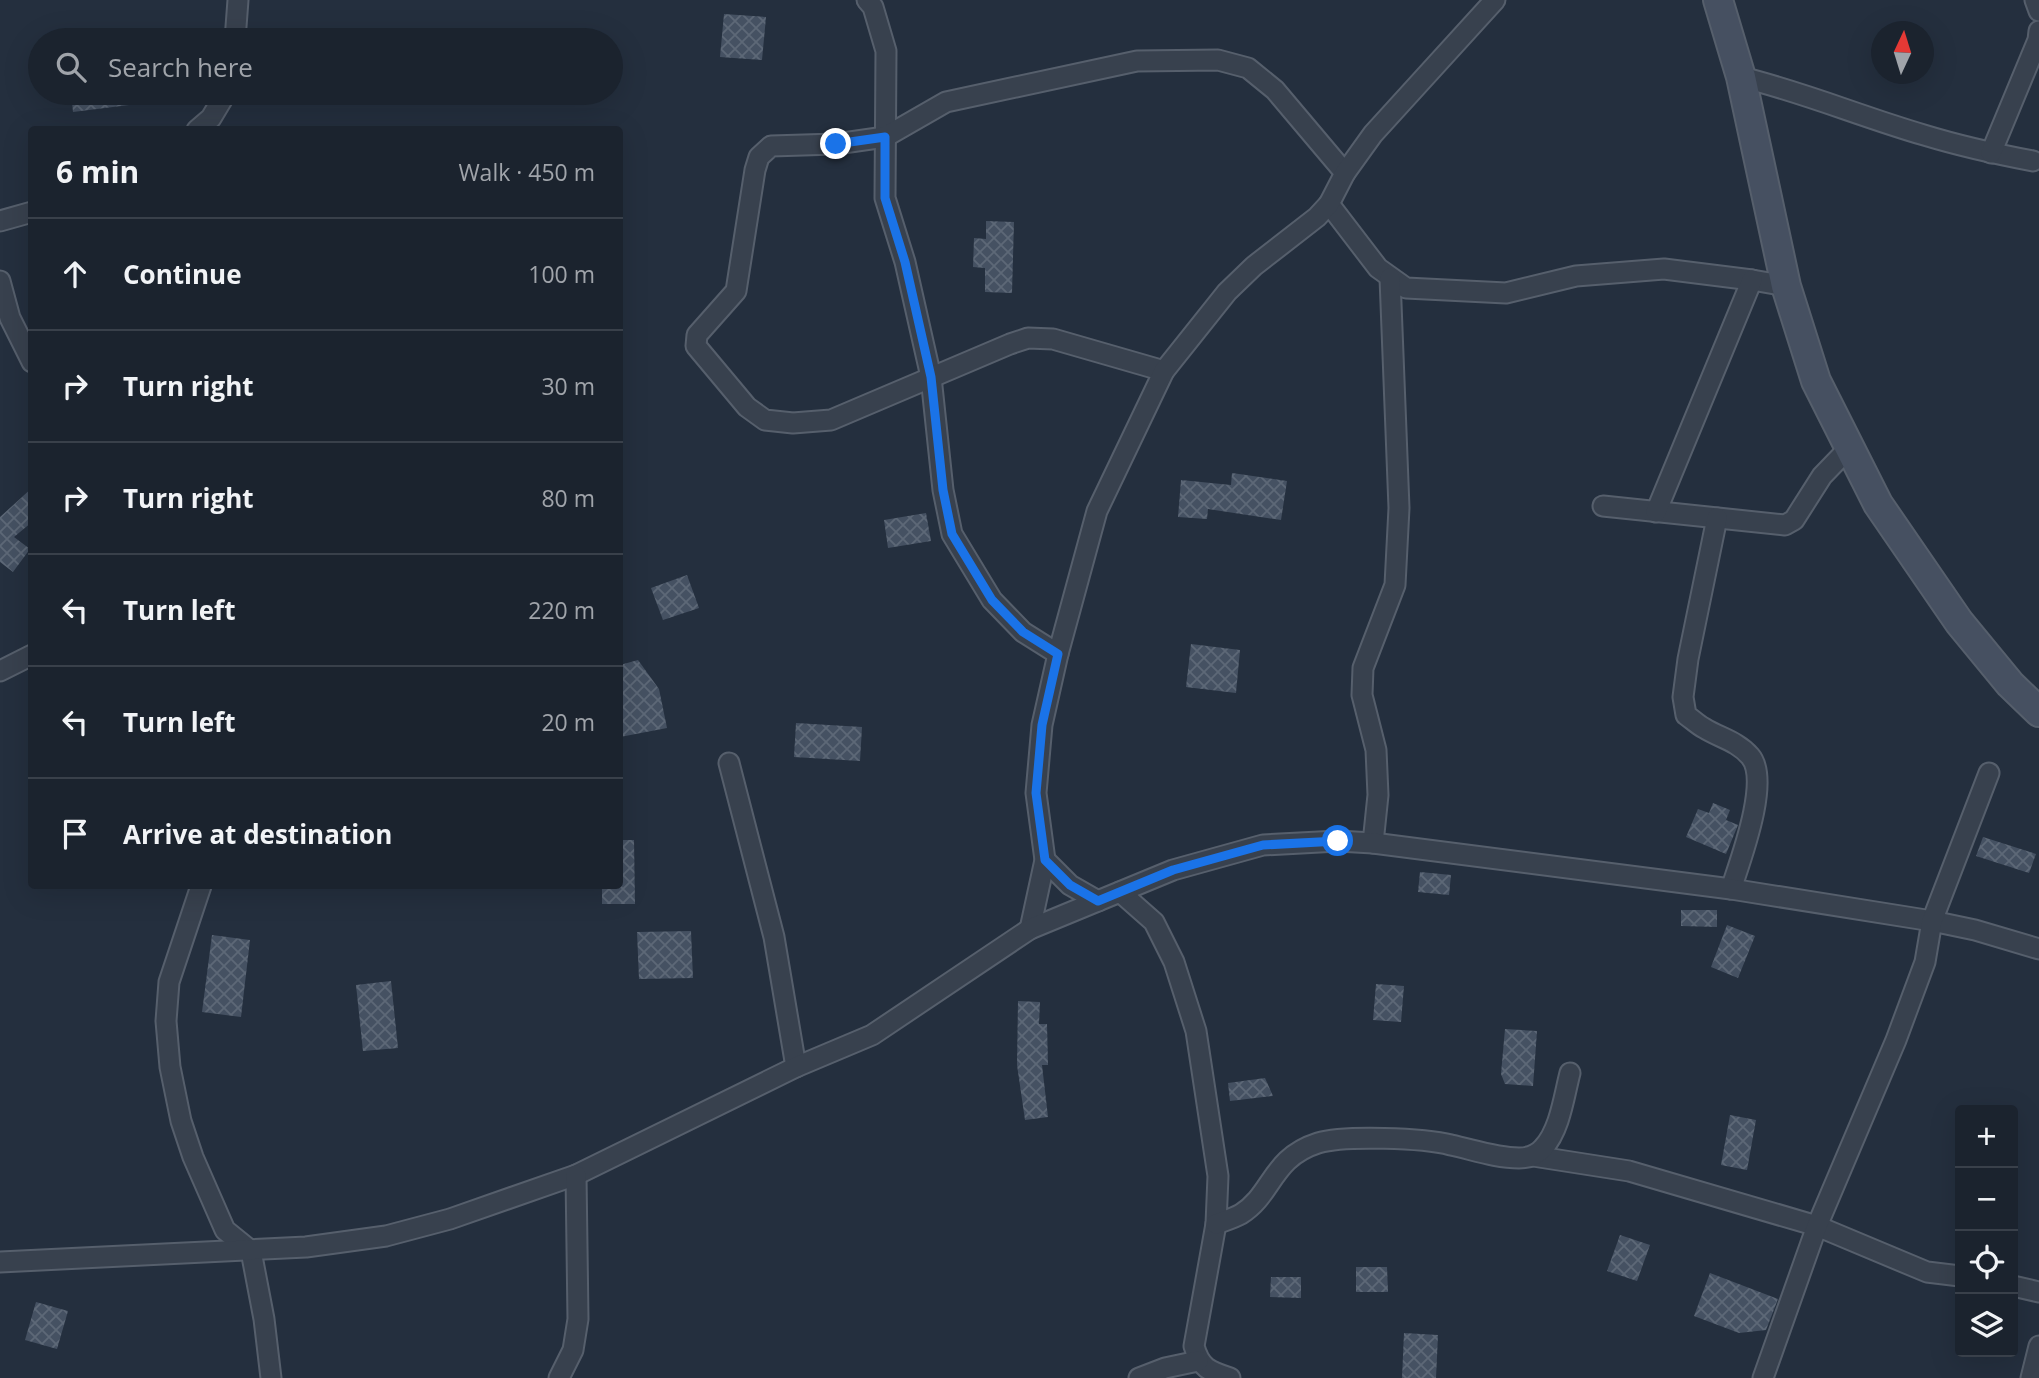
<!DOCTYPE html>
<meta charset="utf-8">
<style>
body{margin:0;font-family:"Open Sans",sans-serif;background:#242b36;color:#f1f3f6}
.controls{position:absolute;right:21px;bottom:21px;display:grid;overflow:hidden;border-radius:7px;box-shadow:0 7px 28px #0002}
.controls button{width:63px;height:63px;display:grid;place-items:center;padding:0;border:0;border-bottom:2px solid #39404a;background:#1b232e;color:#f1f3f6;font:35px sans-serif}
.compass{position:absolute;left:1871px;top:21px;width:63px;height:63px;border-radius:50%;background:#1b232e;box-shadow:0 7px 28px #0002;rotate:4deg}
.stop{position:absolute;width:21px;height:21px;margin:-16px;border:5px solid #1a73e8;border-radius:50%;background:#fff}
.stop.end{background:#1a73e8;border-color:#fff;box-shadow:0 2px 7px #0008}
.list{margin:0;padding:0;list-style:none}
h2{display:flex;justify-content:space-between;align-items:center;height:91px;margin:0;padding:0 28px;font-size:30px}
h2 small{font-size:23px;font-weight:400;color:#a0a4aa}
.list li{display:grid;grid-template-columns:46px 1fr auto;gap:21px;align-items:center;box-sizing:border-box;height:112px;padding:0 28px;border-top:2px solid #39404a}
.list b{display:block;font-size:26px;white-space:nowrap}
.list em{font-size:23px;font-style:normal;color:#a0a4aa}
.icon{flex:none;width:38px;height:38px;fill:none;stroke:currentColor;stroke-width:2;stroke-linecap:round;stroke-linejoin:round}
.map{position:relative;flex:none;width:2039px;height:1378px;overflow:hidden}
.search{position:absolute;background:#1b232e;box-shadow:0 7px 28px #0002;left:28px;top:28px;width:595px;height:77px;display:flex;align-items:center;gap:18px;box-sizing:border-box;padding:0 24px;border-radius:38px;color:#a0a4aa;font-size:26px}
.panel{position:absolute;background:#1b232e;box-shadow:0 7px 28px #0002;left:28px;top:126px;width:595px;height:763px;border-radius:7px}
.map>svg:first-child{display:block}
</style>
<div class="map">
<svg width="2039" height="1378" viewBox="0 0 2039 1378">
<defs>
<pattern id="building-cross-hatch" width="8" height="8" patternUnits="userSpaceOnUse" patternTransform="scale(1.75)"><rect width="8" height="8" fill="#455162"/><path d="M0 0l8 8M0 8l8-8" fill="none" stroke="#5d6877"/></pattern>
</defs>
<rect width="100%" height="100%" fill="#242f3e"/>
<g fill="url(#building-cross-hatch)">
<polygon points="724,14 766,17 762,60 720,57"/>
<polygon points="71,93 127,93 129,105 73,112"/>
<polygon points="986,221 1014,222 1012,293 985,292 985,268 973,267 974,238 986,239"/>
<polygon points="1232,473 1287,481 1281,520 1208,509 1207,519 1178,517 1181,480 1231,485"/>
<polygon points="32,488 32,522 14,537 30,549 13,572 0,562 0,517"/>
<polygon points="926,513 931,541 888,548 884,520"/>
<polygon points="687,575 699,608 663,620 651,588"/>
<polygon points="1191,644 1240,650 1236,693 1186,687"/>
<polygon points="638,660 659,689 667,728 620,737 620,665"/>
<polygon points="796,723 862,727 860,761 794,757"/>
<polygon points="1713,803 1730,810 1726,820 1738,825 1726,854 1686,837 1698,809 1709,813"/>
<polygon points="1983,837 2036,854 2029,873 1976,856"/>
<polygon points="620,840 634,840 635,904 602,904 602,886 620,886"/>
<polygon points="1420,872 1451,875 1449,895 1418,892"/>
<polygon points="1681,910 1717,910 1717,927 1681,926"/>
<polygon points="1727,925 1755,936 1738,978 1711,967"/>
<polygon points="691,931 693,978 639,979 637,932"/>
<polygon points="212,935 250,940 241,1017 202,1012"/>
<polygon points="391,981 398,1048 363,1051 356,985"/>
<polygon points="1376,984 1404,986 1401,1022 1373,1020"/>
<polygon points="1018,1001 1040,1002 1039,1024 1047,1024 1048,1065 1042,1065 1048,1117 1025,1120 1017,1065"/>
<polygon points="1505,1029 1537,1031 1533,1086 1505,1084 1501,1074"/>
<polygon points="1265,1078 1273,1096 1230,1101 1228,1083"/>
<polygon points="1730,1115 1756,1120 1747,1170 1721,1165"/>
<polygon points="1620,1235 1650,1245 1637,1281 1607,1271"/>
<polygon points="1356,1267 1387,1267 1388,1292 1356,1292"/>
<polygon points="1710,1273 1778,1299 1766,1330 1739,1333 1694,1316"/>
<polygon points="1271,1277 1301,1277 1301,1298 1270,1297"/>
<polygon points="36,1302 68,1311 57,1349 25,1340"/>
<polygon points="1404,1333 1438,1335 1436,1378 1402,1378"/>
</g>
<g fill="none" stroke-linecap="round" stroke-linejoin="round">
<defs>
<g id="street">
<polyline points="867,0 873,7 886,51 885,198 905,262 931,377 943,490 952,534 992,600 1023,632 1058,654"/>
<polyline points="2035,0 2039,11"/>
<polyline points="235,40 238,0"/>
<path d="M1741,77C1803,92 1862,117 1924,135C1960,146 1996,154 2033,161"/>
<polyline points="197,130 211,118 226,93"/>
<polyline points="1991,153 2038,40 2039,31"/>
<polyline points="1329,204 1378,268 1406,288 1506,293 1576,276 1664,269 1752,280 1786,286"/>
<polyline points="0,221 32,212"/>
<polyline points="0,281 10,318 32,362"/>
<polyline points="1164,371 1053,339 1028,338 1010,344 831,420 793,423 765,420 747,407 696,346 697,335 736,291 755,170 759,157 771,146 836,144 885,137 946,102 1137,61 1218,60 1248,68 1275,90 1345,173"/>
<polyline points="1603,506 1785,525 1794,520 1822,476 1849,448"/>
<polyline points="1656,512 1752,280"/>
<path d="M1717,518L1688,659L1683,697L1686,715C1692,719 1698,725 1704,728C1720,738 1737,741 1750,756C1771,780 1740,861 1731,889"/>
<polyline points="0,671 32,655"/>
<polyline points="729,763 774,937 796,1067"/>
<polyline points="1373,843 1378,795 1376,750 1362,695 1363,668 1395,585 1399,508 1390,278"/>
<polyline points="1045,860 1070,885 1098,901"/>
<polyline points="201,886 169,982 166,1021 170,1067 181,1121 193,1157 225,1230 251,1251 264,1319 271,1378"/>
<path d="M1120,892L1154,922L1174,962L1196,1031L1218,1176L1216,1224L1194,1346C1200,1368 1209,1371 1230,1378"/>
<polyline points="1030,929 1045,860 1036,793 1042,725 1058,654 1097,511 1164,371 1227,292 1254,266 1317,217 1329,204 1345,173 1373,134 1495,0"/>
<polyline points="1533,1156 1629,1171 1817,1226 1927,1272 1960,1276"/>
<path d="M1216,1224C1224,1221 1234,1218 1241,1214C1273,1194 1271,1158 1318,1143C1344,1135 1424,1138 1451,1145C1474,1150 1496,1158 1519,1158C1528,1158 1537,1155 1543,1148C1560,1130 1564,1096 1570,1073"/>
<polyline points="0,1262 306,1247 386,1236 450,1219 576,1175 796,1067 872,1035 1030,929 1173,870 1263,845 1338,841 1373,843 1731,889 1932,921 1975,930 2039,949"/>
<polyline points="2013,1286 2039,1292"/>
<polyline points="559,1378 573,1350 578,1319 576,1175"/>
<polyline points="1139,1378 1165,1368 1198,1361"/>
<polyline points="1763,1378 1817,1226 1896,1040 1925,962 1932,921 1989,773"/>
<polyline points="2031,1378 2039,1346"/>
</g>
<polyline id="secondary" points="1718,0 1741,77 1786,286 1816,381 1878,504 1959,622 2010,684 2039,712"/>
</defs>
<use href="#street" stroke="#565f6c" stroke-width="23"/>
<use href="#secondary" stroke="#565f6c" stroke-width="32"/>
<use href="#street" stroke="#38414e" stroke-width="19"/>
<use href="#secondary" stroke="#465061" stroke-width="28"/>
</g>
<g fill="none" stroke-linecap="round" stroke-linejoin="round">
<polyline stroke="#1a73e8" stroke-width="9" points="836,144 885,137 885,198 905,262 931,377 943,490 952,534 992,600 1023,632 1058,654 1042,725 1036,793 1045,860 1070,885 1098,901 1173,870 1263,845 1338,841"/>
</g>
</svg>
<div class="controls">
<button>+</button>
<button>−</button>
<button><svg class="icon" aria-label="locate" viewBox="0 0 24 24"><circle cx="12" cy="12" r="6"/><path d="M12 2v4M12 18v4M2 12h4M18 12h4"/></svg></button>
<button><svg class="icon" aria-label="layers" viewBox="0 0 24 24"><path d="M12 4l9 5-9 5-9-5zM3 14l9 5 9-5"/></svg></button>
</div>
<svg class="compass" viewBox="-18 -18 36 36"><path d="M0-13l5 13h-10z" fill="#e53935"/><path d="M0 13l5-13h-10z" fill="#a0a4aa"/></svg>
<div class="stop" style="left:1338px;top:841px"></div>
<div class="stop end" style="left:836px;top:144px"></div>
<div class="search"><svg class="icon" aria-label="search" viewBox="0 0 24 24"><circle cx="10" cy="10" r="6"/><path d="M15 15l6 6"/></svg>Search here</div>
<section class="panel">
<h2>6 min<small>Walk · 450 m</small></h2>
<ul class="list">
<li><svg class="icon" aria-label="ahead" viewBox="0 0 24 24"><path d="M12 20V5M6 11l6-6 6 6"/></svg><div><b>Continue</b></div><em>100 m</em></li>
<li><svg class="icon" aria-label="right" viewBox="0 0 24 24"><path d="M7 20v-9h11M14 6l5 5-5 5"/></svg><div><b>Turn right</b></div><em>30 m</em></li>
<li><svg class="icon" aria-label="right" viewBox="0 0 24 24"><path d="M7 20v-9h11M14 6l5 5-5 5"/></svg><div><b>Turn right</b></div><em>80 m</em></li>
<li><svg class="icon" aria-label="left" viewBox="0 0 24 24"><path d="M17 20v-9H6M10 6l-5 5 5 5"/></svg><div><b>Turn left</b></div><em>220 m</em></li>
<li><svg class="icon" aria-label="left" viewBox="0 0 24 24"><path d="M17 20v-9H6M10 6l-5 5 5 5"/></svg><div><b>Turn left</b></div><em>20 m</em></li>
<li><svg class="icon" aria-label="arrive" viewBox="0 0 24 24"><path d="M6 21V4h12l-3 4 3 4H6"/></svg><div><b>Arrive at destination</b></div></li>
</ul>
</section>
</div>
